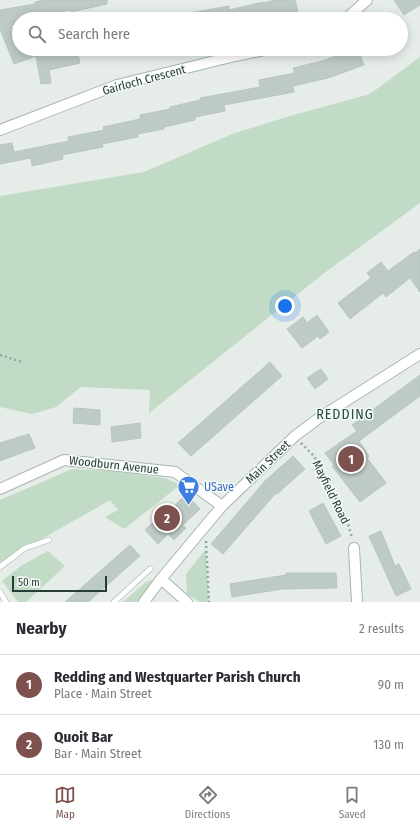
<!DOCTYPE html>
<meta charset="utf-8">
<style>
body{margin:0;font-family:"Fira Sans Condensed",sans-serif;background:#f7f7f7;color:#2b2b33}
.scale{position:absolute;left:12px;bottom:10px;width:95px;box-sizing:border-box;padding-left:4px;border:2px solid #273d35;border-top:0;font-size:11px;line-height:14px;white-space:nowrap;color:#273d35;-webkit-text-stroke:3px #f6faf8;paint-order:stroke}
.you{position:absolute;left:285px;top:306px;width:14px;height:14px;margin:-10px;border:3px solid #fff;border-radius:50%;background:#1a73e8;box-shadow:0 0 0 6px #1a73e833}
.badge{display:grid;place-items:center;width:26px;height:26px;border-radius:50%;background:#7d524e;color:#fff;font-size:13px;font-weight:700}
.pin{position:absolute;translate:-50% -50%;border:2px solid #fff;box-shadow:0 1px 4px #0006}
.list{margin:0;padding:0;list-style:none}
h2{display:flex;justify-content:space-between;align-items:center;height:52px;margin:0;padding:0 16px;font-size:17px}
h2 small{font-size:13px;font-weight:400;color:#7c7c81}
.list li{display:grid;grid-template-columns:26px 1fr auto;gap:12px;align-items:center;box-sizing:border-box;height:60px;padding:0 16px;border-top:1px solid #e1e1e2}
.list b{display:block;font-size:15px;white-space:nowrap}
.list p{margin:0;font-size:13px;white-space:nowrap;color:#7c7c81}
.list em{font-size:13px;font-style:normal;color:#7c7c81}
.icon{flex:none;width:22px;height:22px;fill:none;stroke:currentColor;stroke-width:2;stroke-linecap:round;stroke-linejoin:round}
.map{position:relative;flex:none;width:420px;height:602px;overflow:hidden}
.search{position:absolute;background:#fff;box-shadow:0 2px 10px #0003;left:12px;right:12px;top:12px;height:44px;display:flex;align-items:center;gap:10px;box-sizing:border-box;padding:0 14px;border-radius:22px;color:#7c7c81;font-size:15px}
.sheet{height:172px;background:#fff}
nav{display:flex;justify-content:space-around;align-items:center;box-sizing:border-box;height:56px;border-top:1px solid #e1e1e2;background:#fff;font-size:11px;color:#7c7c81}
nav a{display:grid;justify-items:center;gap:2px}
nav .on{color:#7d524e}
.map>svg:first-child{display:block}
</style>
<div class="map">
<svg width="420" height="602" viewBox="0 0 420 602">
<rect width="100%" height="100%" fill="#e6ede9"/>
<g fill="#c1dbc6">
<polygon points="420,57 420,203 323,274 149,413 150,390 81,387 56,407 32,414 0,407 0,196 144,172 232,134 290,116 370,94"/>
<path d="M72,469L113,471L165,478L180,485L124,529L105,517L118,510L110,500C73,522 35,541 0,565V500Z"/>
<polygon points="206,549 209,602 200,602 187,594 186,574"/>
<polygon points="48,551 65,566 26,602 18,602 2,581 22,565"/>
<polygon points="158,578 137,602 123,602 146,582"/>
</g>
<g fill="#becac5" stroke="#b9c6bf">
<polygon points="44,0 107,0 107,4 71,12 71,10 19,19 19,24 11,25 19,49 51,49 45,52 45,54 66,49 77,49 80,63 49,70 51,83 41,84 36,56 14,64 0,29 0,10 35,4 35,2"/>
<polygon points="275,0 295,0 298,11 278,17 277,15 263,19 185,19 184,14 229,6 229,10 263,2 263,3"/>
<polygon points="394,0 420,0 420,5 404,15"/>
<polygon points="358,49 364,65 328,78 293,86 294,92 224,105 225,111 195,117 195,120 164,127 164,129 138,134 138,137 102,144 103,147 62,155 63,159 32,166 31,158 0,164 0,145 12,143 14,152 69,141 68,137 104,130 103,127 140,119 140,115 170,109 170,107 200,100 200,98 260,87 259,80 295,73 293,68 322,61"/>
<polygon points="420,249 420,292 410,278 386,297 383,293 350,319 338,303 371,278 367,273 381,262 388,271 414,252 415,253"/>
<polygon points="317,315 329,332 320,339 318,336 302,348 287,329 303,317 307,323"/>
<polygon points="270,362 282,376 191,456 178,443"/>
<polygon points="321,369 328,379 315,389 307,378"/>
<polygon points="420,375 420,396 359,441 369,456 367,458 386,483 360,502 332,466 334,465 325,453 357,431 352,425"/>
<polygon points="74,408 100,410 100,425 73,423"/>
<polygon points="140,423 141,438 112,442 111,427"/>
<polygon points="29,434 35,448 0,461 0,443"/>
<polygon points="293,456 305,469 277,494 276,493 223,554 211,544 265,481"/>
<polygon points="186,494 200,509 183,525 186,528 174,540 168,534 158,544 145,530 167,509 169,511"/>
<polygon points="323,503 341,536 326,544 309,511"/>
<polygon points="381,531 395,566 399,564 411,589 396,596 369,536"/>
<polygon points="130,545 140,556 88,602 65,602"/>
<polygon points="286,573 336,573 337,588 283,589 232,597 230,584 286,575"/>
</g>
<g fill="none" stroke-linecap="round" stroke-linejoin="round">
<defs>
<g id="lane">
<polyline points="0,567 25,548 49,540"/>
<polyline points="0,592 6,602"/>
<polyline points="114,602 150,569"/>
</g>
<g id="street">
<polyline points="346,19 367,0"/>
<polyline points="0,130 117,85 235,56 269,49"/>
<polyline points="0,489 64,460 175,472 222,506"/>
<polyline points="354,548 357,602"/>
<polyline points="161,579 187,602"/>
<polyline points="144,602 161,579 222,506 295,436 319,418 420,354"/>
</g>
</defs>
<use href="#lane" stroke="#a9b5af" stroke-width="6"/>
<use href="#street" stroke="#a9b5af" stroke-width="12"/>
<g stroke="#8aad9f" stroke-width="2.5" stroke-dasharray="2 3" stroke-linecap="butt">
<polyline points="0,355 22,362"/>
<polyline points="301,443 314,456 347,520 352,538"/>
<polyline points="206,541 209,602"/>
</g>
<use href="#lane" stroke="#fff" stroke-width="5"/>
<use href="#street" stroke="#fff" stroke-width="10"/>
</g>
<defs>
<symbol id="supermarket-pin" viewBox="-11 -11 22 30"><path d="M0 17L-7.5 6A9.5 9.5 0 1 1 7.5 6Z" fill="#3f7fe0" stroke="#f6faf8"/><path d="M-6-5.5h2.5l.6 2H6L4.5 2H-2.5L-4.4-4H-6ZM-1.5 3.2a1.3 1.3 0 1 0 .1 0ZM3 3.2a1.3 1.3 0 1 0 .1 0Z" fill="#fff"/></symbol>
</defs>
<g fill-rule="evenodd">
<use href="#supermarket-pin" x="176" y="474" width="25" height="34"/>
</g>
<g text-anchor="middle" stroke-width="3" stroke-linejoin="round" paint-order="stroke">
<g font-size="12" fill="#273d35" stroke="#f6faf8">
<text transform="translate(144 80) rotate(-15)" y="4">Gairloch Crescent</text>
<text transform="translate(268 462) rotate(-44)" y="4">Main Street</text>
<text transform="translate(114 465) rotate(6)" y="4">Woodburn Avenue</text>
<text transform="translate(331 492) rotate(64)" y="4">Mayfield Road</text>
</g>
<g font-size="12" fill="#366cbe" stroke="#f6faf8" text-anchor="start">
<text x="204" y="491">USave</text>
</g>
<g font-size="14" letter-spacing="1" fill="#254d40" stroke="#f6faf8">
<text x="345" y="419">REDDING</text>
</g>
</g>
</svg>
<div class="scale">50 m</div>
<div class="you"></div>
<div class="pin badge" style="left:351px;top:459px">1</div>
<div class="pin badge" style="left:167px;top:518px">2</div>
<div class="search"><svg class="icon" aria-label="search" viewBox="0 0 24 24"><circle cx="10" cy="10" r="6"/><path d="M15 15l6 6"/></svg>Search here</div>
</div>
<section class="sheet">
<h2>Nearby<small>2 results</small></h2>
<ul class="list">
<li><span class="badge">1</span><div><b>Redding and Westquarter Parish Church</b><p>Place · Main Street</p></div><em>90 m</em></li>
<li><span class="badge">2</span><div><b>Quoit Bar</b><p>Bar · Main Street</p></div><em>130 m</em></li>
</ul>
</section>
<nav>
<a class="on"><svg class="icon" aria-label="map" viewBox="0 0 24 24"><path d="M3 6l6-2 6 2 6-2v14l-6 2-6-2-6 2zM9 4v14M15 6v14"/></svg>Map</a>
<a><svg class="icon" aria-label="directions" viewBox="0 0 24 24"><path d="M12 3l9 9-9 9-9-9zM9 14v-3h6M13 9l2 2-2 2"/></svg>Directions</a>
<a><svg class="icon" aria-label="saved" viewBox="0 0 24 24"><path d="M7 4h10v16l-5-4-5 4z"/></svg>Saved</a>
</nav>
